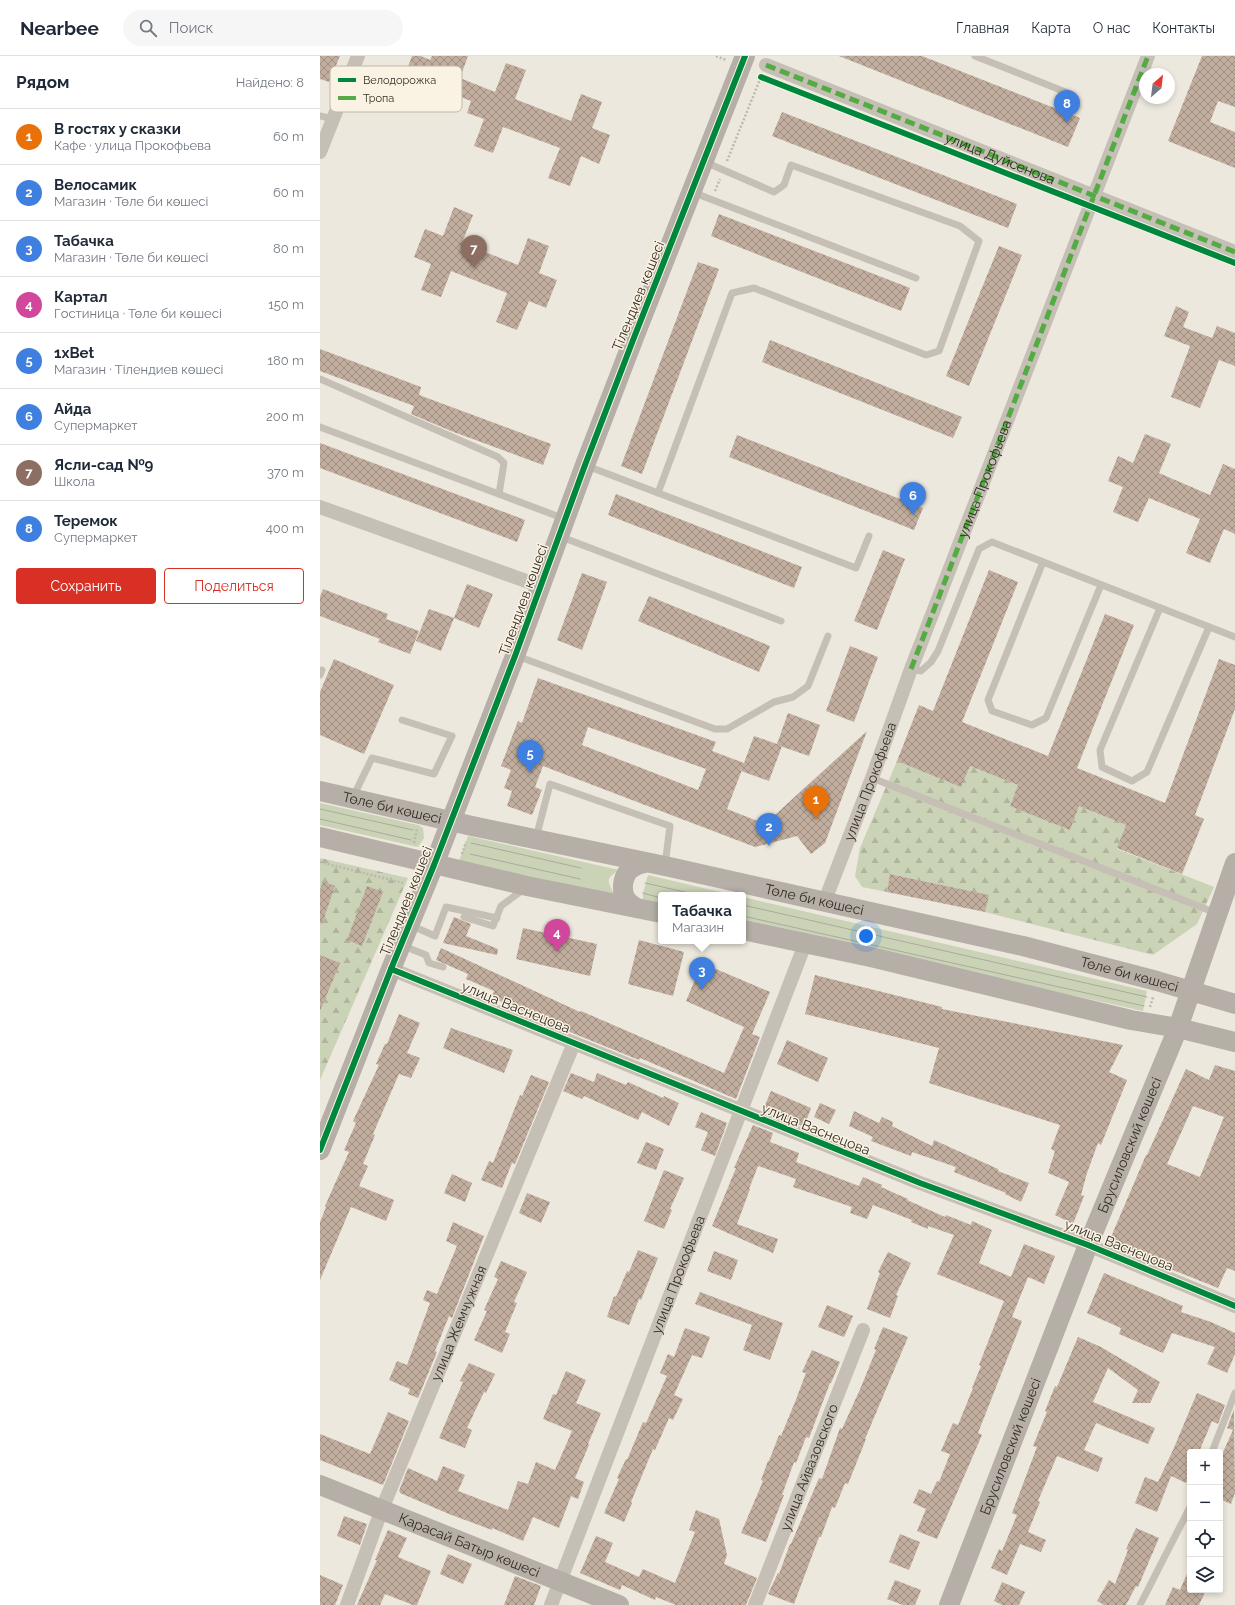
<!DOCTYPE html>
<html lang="ru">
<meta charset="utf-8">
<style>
body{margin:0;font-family:Raleway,sans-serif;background:#f6f6f7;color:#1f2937}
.controls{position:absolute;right:12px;bottom:12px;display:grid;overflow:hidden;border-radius:4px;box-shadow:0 2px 6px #0003}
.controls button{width:36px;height:36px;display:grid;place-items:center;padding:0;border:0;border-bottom:1px solid #e0e1e3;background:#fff;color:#1f2937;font:20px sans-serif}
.compass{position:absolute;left:819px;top:12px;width:36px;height:36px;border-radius:50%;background:#fff;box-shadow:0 2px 6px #0003;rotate:28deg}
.you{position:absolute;left:546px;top:880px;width:14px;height:14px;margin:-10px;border:3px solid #fff;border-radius:50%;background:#1a73e8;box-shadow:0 0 0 6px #1a73e833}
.badge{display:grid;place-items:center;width:26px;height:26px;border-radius:50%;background:#d93025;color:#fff;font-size:13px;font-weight:700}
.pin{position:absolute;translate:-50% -33px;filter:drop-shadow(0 1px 2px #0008)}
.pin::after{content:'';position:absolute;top:21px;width:14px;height:12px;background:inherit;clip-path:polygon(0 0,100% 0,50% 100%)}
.popup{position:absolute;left:338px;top:836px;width:88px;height:52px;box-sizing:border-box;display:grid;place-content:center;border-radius:4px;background:#fff;filter:drop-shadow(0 1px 3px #0005);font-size:13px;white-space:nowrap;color:#747a83}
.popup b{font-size:15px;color:#1f2937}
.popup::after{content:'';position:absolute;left:50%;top:100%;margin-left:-8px;border:8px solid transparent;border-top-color:#fff}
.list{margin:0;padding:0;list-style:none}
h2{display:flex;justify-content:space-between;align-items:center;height:52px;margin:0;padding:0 16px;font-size:17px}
h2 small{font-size:13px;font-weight:400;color:#747a83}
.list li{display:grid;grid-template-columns:26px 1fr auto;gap:12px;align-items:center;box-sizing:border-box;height:56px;padding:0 16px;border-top:1px solid #e0e1e3}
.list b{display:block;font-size:15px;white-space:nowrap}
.list p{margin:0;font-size:13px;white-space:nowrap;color:#747a83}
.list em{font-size:13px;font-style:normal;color:#747a83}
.actions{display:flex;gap:8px;padding:12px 16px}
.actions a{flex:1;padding:9px 0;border:1px solid #d93025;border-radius:4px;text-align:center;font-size:14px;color:#d93025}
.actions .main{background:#d93025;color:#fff}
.icon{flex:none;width:22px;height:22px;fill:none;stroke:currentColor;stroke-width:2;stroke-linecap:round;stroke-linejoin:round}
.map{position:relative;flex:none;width:915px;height:1549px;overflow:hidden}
header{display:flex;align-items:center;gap:24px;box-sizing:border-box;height:56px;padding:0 20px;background:#fff;border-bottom:1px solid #e0e1e3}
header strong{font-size:19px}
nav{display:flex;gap:22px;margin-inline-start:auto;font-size:14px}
.search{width:280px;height:36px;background:#f6f6f7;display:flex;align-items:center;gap:10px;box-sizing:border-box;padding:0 14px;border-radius:22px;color:#747a83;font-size:15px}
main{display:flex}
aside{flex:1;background:#fff}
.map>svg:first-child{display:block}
</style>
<header>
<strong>Nearbee</strong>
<div class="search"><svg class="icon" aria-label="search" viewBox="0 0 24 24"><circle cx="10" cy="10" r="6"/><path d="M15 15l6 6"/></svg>Поиск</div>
<nav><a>Главная</a><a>Карта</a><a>О нас</a><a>Контакты</a></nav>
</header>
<main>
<aside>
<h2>Рядом<small>Найдено: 8</small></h2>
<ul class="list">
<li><span class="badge" style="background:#e8710a">1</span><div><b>В гостях у сказки</b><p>Кафе · улица Прокофьева</p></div><em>60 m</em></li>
<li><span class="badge" style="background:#3f7fe0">2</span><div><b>Велосамик</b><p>Магазин · Төле би көшесі</p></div><em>60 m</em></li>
<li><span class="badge" style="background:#3f7fe0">3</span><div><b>Табачка</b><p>Магазин · Төле би көшесі</p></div><em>80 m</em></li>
<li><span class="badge" style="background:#d1479c">4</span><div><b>Картал</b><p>Гостиница · Төле би көшесі</p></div><em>150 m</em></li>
<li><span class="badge" style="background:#3f7fe0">5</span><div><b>1xBet</b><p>Магазин · Тілендиев көшесі</p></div><em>180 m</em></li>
<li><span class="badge" style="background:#3f7fe0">6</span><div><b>Айда</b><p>Супермаркет</p></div><em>200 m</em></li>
<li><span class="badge" style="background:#8d6e63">7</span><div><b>Ясли-сад №9</b><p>Школа</p></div><em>370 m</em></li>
<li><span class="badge" style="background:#3f7fe0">8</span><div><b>Теремок</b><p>Супермаркет</p></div><em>400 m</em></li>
</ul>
<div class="actions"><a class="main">Сохранить</a><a>Поделиться</a></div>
</aside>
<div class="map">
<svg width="915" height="1549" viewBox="0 0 915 1549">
<defs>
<pattern id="forest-firs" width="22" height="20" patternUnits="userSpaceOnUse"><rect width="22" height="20" fill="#cad3b6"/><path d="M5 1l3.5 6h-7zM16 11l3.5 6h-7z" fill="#aeb59c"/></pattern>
<pattern id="building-cross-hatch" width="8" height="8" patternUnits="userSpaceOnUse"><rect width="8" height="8" fill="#c2ae9e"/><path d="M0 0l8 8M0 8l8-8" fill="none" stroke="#9e8e81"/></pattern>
</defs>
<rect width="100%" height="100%" fill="#ede8dd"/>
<g fill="#cad3b6">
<polygon points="0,747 98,769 103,772 104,782 98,791 0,769"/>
<path d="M148,780L299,814C285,823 287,825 295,839L139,805Z"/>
<polygon points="328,819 413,839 341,839 341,848 323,844 323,837"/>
<polygon points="423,841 827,935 823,955 423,866"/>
</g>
<g fill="url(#forest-firs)">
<polygon points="577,705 641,730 650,710 698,729 690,750 750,773 759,750 806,769 797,793 894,831 877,868 833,899 665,856 668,839 571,818 567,836 542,831 535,820 540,792"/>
<polygon points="0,802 88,822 0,1024"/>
</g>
<g fill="url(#building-cross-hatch)" fill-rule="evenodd">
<polygon points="0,0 20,0 9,26 0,23"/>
<polygon points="92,0 101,0 110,4 112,0 148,0 140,22 175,36 186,7 206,14 195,43 251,65 261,38 282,46 272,72 290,79 279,108 261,100 250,130 228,122 240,92 183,71 173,97 154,90 164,63 147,57 151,45 85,19"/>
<polygon points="519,0 602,0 760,62 748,91"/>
<polygon points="882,0 915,0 915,51 898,45 890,66 915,76 915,112 848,85"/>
<polygon points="462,56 697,148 688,172 452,80"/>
<polygon points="134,151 153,159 142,187 198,209 208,182 229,190 219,217 237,224 226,252 209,245 197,274 176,266 187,237 131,215 121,241 101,234 111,208 94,201 105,173 123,180"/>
<polygon points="399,158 590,232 581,255 391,180"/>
<polygon points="679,190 702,199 649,330 626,320"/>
<polygon points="378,206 399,213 322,418 301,410"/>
<polygon points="856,250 869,256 863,271 892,282 897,270 915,277 915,310 899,304 880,352 851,341 870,290 844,280"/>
<polygon points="450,284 642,361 633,382 442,306"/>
<polygon points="0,293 101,331 99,339 231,388 223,409 131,375 91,358 94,350 0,315"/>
<polygon points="825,378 851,388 839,417 890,439 903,408 915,413 915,478 904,473 890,507 866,497 880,463 829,442 818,466 793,456 803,431 788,425 798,400 813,407"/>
<polygon points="417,379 603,452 594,474 409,401"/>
<polygon points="0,387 205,464 197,486 0,412"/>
<polygon points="296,438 482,511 474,532 288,459"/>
<polygon points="563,494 585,503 557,574 534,565"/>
<polygon points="669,514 698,526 642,666 728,700 785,558 814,569 757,712 845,747 899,603 915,609 915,653 875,759 884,763 862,818 797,792 806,769 759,750 750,774 690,750 698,729 650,710 641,731 577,705 599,649 613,655"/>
<polygon points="262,517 287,526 262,594 237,584"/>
<polygon points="147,528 173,538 159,572 134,562"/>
<polygon points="3,533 68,558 66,563 99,575 90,598 58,586 60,583 0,560 0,541"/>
<polygon points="329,540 450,590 439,616 318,565"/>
<polygon points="109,553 134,562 121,595 96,585"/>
<polygon points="530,590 558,601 534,666 506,655"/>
<polygon points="14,603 74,629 44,698 0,679 0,636"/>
<path d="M218,622L396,686L392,695L424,707L434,680L457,688L468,657L500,669L489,700L460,690H462L449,725L421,715L423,711L407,753L445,768L547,675L505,787L491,798L477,780L435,791L223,710L215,731L222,734L212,759L187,750L192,735L184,732L191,714L181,710L198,665L202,667ZM268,671L386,713L378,734L262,689Z"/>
<polygon points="570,818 669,839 665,856 567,836"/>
<polygon points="3,825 15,830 2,868 0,867 0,834"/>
<polygon points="47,830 63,836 42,890 27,884"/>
<polygon points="134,861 151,868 146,880 178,893 177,899 123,887"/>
<polygon points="203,872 277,888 270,920 196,903"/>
<polygon points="319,884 364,896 353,940 308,928"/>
<polygon points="121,892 260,956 261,955 404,1017 424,971 366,945 382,907 450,936 432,978 440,981 416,1043 320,1002 319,1004 245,974 171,941 174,935 146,923 148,918 116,904"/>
<polygon points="0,899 20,907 0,955"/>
<polygon points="495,919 622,951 622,953 803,989 789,1016 807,1024 781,1089 778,1087 767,1117 761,1139 764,1140 753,1168 735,1159 749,1126 728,1117 735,1095 731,1093 740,1069 609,1027 619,992 485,958"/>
<polygon points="79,958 100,967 87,997 100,1002 91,1022 79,1018 53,1078 55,1079 43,1108 48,1110 39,1130 74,1144 66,1165 31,1151 0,1224 0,1166 6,1151 5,1150 29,1096 24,1094 36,1067 33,1065 59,1009 56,1008 65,988 67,988"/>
<polygon points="131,972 193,994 184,1017 123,992"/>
<polygon points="467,984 508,1002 498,1026 457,1008"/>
<path d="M895,1009L915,1015V1215L907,1212L898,1232L788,1188L826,1099H827L866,1013L889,1024ZM873,1050L904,1061L880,1121L847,1108Z"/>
<polygon points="251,1017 274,1026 277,1017 306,1029 308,1026 343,1042 344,1040 359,1047 349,1070 322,1056 318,1064 264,1040 262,1043 243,1035"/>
<polygon points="211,1019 229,1026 195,1108 192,1107 182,1132 161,1124 169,1105 173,1107 200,1039 202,1040"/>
<polygon points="451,1035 491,1052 484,1071 443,1054"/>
<polygon points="500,1047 516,1054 509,1068 494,1061"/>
<polygon points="534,1055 559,1067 562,1061 573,1066 572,1070 612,1090 614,1084 678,1113 678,1115 709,1127 701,1146 685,1138 686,1137 634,1116 636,1111 592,1096 591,1100 551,1085 553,1081 529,1070"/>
<polygon points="381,1056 407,1067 395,1100 381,1094 388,1076 375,1071"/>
<polygon points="433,1069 453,1077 450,1086 479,1097 476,1106 539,1130 543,1121 562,1129 561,1131 588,1143 587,1144 625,1161 626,1159 651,1169 652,1165 672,1174 659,1207 691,1221 704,1188 735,1200 724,1228 708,1221 692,1261 702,1265 658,1377 662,1379 617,1483 597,1475 606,1453 593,1447 599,1433 611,1438 617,1425 619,1426 630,1398 621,1395 633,1367 638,1369 653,1332 652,1332 661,1310 659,1309 684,1245 617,1218 634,1179 608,1170 608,1173 591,1166 592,1164 553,1149 547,1163 530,1157 532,1151 473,1131 476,1123 438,1110 429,1133 430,1133 417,1168 458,1183 453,1197 392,1170 416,1112 414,1112"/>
<polygon points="326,1086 344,1093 336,1114 317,1107"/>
<polygon points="344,1114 364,1122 350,1153 352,1154 344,1173 324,1165"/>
<polygon points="132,1118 152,1127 145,1146 124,1137"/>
<polygon points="207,1137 230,1146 221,1167 199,1157"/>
<polygon points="133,1166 164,1180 132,1262 129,1260 115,1295 117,1296 98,1342 88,1338 90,1333 69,1324 77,1305 87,1309 110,1247 103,1244 107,1234 117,1238 137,1190 126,1185"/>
<polygon points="318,1194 338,1202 321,1244 319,1243 309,1269 287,1261 294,1240 296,1241 307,1215 309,1216"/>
<polygon points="394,1195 418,1204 411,1224 387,1215"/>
<polygon points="568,1196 591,1207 576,1239 578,1240 570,1262 547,1253 560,1217 558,1216"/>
<polygon points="181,1205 207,1216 194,1246 197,1247 185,1276 190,1278 182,1297 154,1284 167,1255 164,1254 178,1223 174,1221"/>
<polygon points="784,1217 863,1250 861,1256 891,1266 915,1277 915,1298 907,1317 887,1308 895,1291 852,1277 843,1297 799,1278 801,1272 767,1257"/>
<polygon points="380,1236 463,1267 450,1304 423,1294 432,1269 375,1248"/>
<polygon points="507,1249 533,1260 524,1281 498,1271"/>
<polygon points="563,1271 588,1281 545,1383 546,1383 528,1428 525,1427 515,1452 512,1451 501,1481 499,1481 474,1548 448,1538 458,1517 459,1518 470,1488 471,1488 499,1422 502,1423 520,1372 522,1373 541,1331 556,1294 554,1293"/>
<polygon points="365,1272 390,1281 382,1302 372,1299 354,1339 363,1343 353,1364 349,1362 335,1394 333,1393 311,1446 312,1447 304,1466 284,1457 299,1423 297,1422 306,1403 307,1404 323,1366 326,1367 347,1320 340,1317 348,1298 354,1301"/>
<polygon points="758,1281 781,1291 840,1326 830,1347 812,1347 818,1334 788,1312 773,1346 835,1372 828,1388 776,1367 764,1394 783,1402 778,1416 737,1400 718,1445 720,1446 708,1476 726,1484 721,1496 700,1488 687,1519 671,1512 679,1493 682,1495 697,1459 692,1457 717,1391 713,1390 727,1356 725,1355 735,1330 737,1331"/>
<polygon points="492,1294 520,1306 511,1327 510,1327 489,1382 486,1381 476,1407 474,1406 462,1439 464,1439 446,1486 421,1477 443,1425 441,1424 448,1405 449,1405 459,1379 461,1380 475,1346 486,1317 482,1316"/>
<polygon points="149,1307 175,1318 166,1337 164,1336 147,1372 152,1374 145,1392 119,1382 143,1326 140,1325"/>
<polygon points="246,1315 266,1324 256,1347 281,1357 268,1388 269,1389 255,1422 264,1426 258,1443 251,1440 239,1472 213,1461 203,1485 172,1472 172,1474 129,1458 80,1437 80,1436 79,1435 88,1412 117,1425 123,1410 145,1419 138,1435 188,1454 198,1425 208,1428 216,1406 235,1414 252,1375 223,1363 233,1338 236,1339"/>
<polygon points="877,1337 905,1349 898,1368 892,1365 879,1396 870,1396 870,1418 866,1427 851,1420 837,1456 815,1447 825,1421 838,1426 853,1394"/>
<polygon points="914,1353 915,1437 911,1448 900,1443 900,1403 913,1374 907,1372"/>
<polygon points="68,1356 89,1365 63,1429 0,1404 0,1378 50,1398"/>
<polygon points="376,1454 399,1463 407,1499 404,1508 437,1522 426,1549 356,1549 336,1541 335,1544 302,1529 300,1534 260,1517 276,1480 293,1487 285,1506 319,1521 323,1513 355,1527 375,1476 369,1474"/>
<polygon points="24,1460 47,1468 40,1489 17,1480"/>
<polygon points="816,1472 839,1482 818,1531 816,1530 806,1549 784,1549 777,1545 789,1524 795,1528 808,1494 806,1493"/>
<polygon points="68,1474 87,1482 78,1501 111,1515 97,1549 93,1549 65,1538 60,1549 37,1549 57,1504 55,1504"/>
<polygon points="580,1478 600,1486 589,1514 569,1506"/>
<polygon points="128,1498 152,1508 143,1528 120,1518"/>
<polygon points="870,1511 870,1534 886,1534 879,1549 845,1549 853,1531 860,1534"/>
<polygon points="0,1519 23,1529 15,1549 0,1549"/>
<polygon points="195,1520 221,1530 214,1549 184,1549"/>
<polygon points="575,1524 601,1534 595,1549 583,1549 567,1543"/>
<polygon points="682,1526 705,1536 699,1549 682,1549 674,1545"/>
</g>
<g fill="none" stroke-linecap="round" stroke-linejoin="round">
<g stroke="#bdb8af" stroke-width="2.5" stroke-dasharray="2 2" stroke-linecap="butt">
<polyline points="396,0 406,4"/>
<polyline points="407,105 441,21"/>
<polyline points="395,135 400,123"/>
<polyline points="94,787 97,773"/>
<polyline points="142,798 146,786"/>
<polyline points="0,806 83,827"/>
<polyline points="830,951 833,941"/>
</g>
<g stroke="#c5bfb6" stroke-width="7">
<polyline points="655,0 748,37"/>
<polyline points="0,60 13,63"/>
<polyline points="372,136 596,222"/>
<polyline points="0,323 178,401 184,407 179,438"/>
<polyline points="0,371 245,463"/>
<polyline points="267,410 536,512 549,480"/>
<polyline points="338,437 412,237 434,232 606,299 619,295 659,185 640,170 471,109 464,129 454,136 385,106"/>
<polyline points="239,480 461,565"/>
<polyline points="723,506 668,644 672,655 712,669 726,662 781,529"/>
<polyline points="840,552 780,694 782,711 812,725 827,716 889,571"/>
<polyline points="197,600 395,673 407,673 454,646 473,641 488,630 508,580"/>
<polyline points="591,613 601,615 611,606 618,595 659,493 672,486 915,581"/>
<polyline points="0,619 2,614"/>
<polyline points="552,722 896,857"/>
<polyline points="33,741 52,702 114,718 132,680 82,664"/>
<polyline points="216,782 230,728 350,770 345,809"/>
<polyline points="144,861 173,870 181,850 204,833"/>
<polyline points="90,869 115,880 126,851 177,862"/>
<polyline points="81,889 106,899 109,907 123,911"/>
<polyline points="892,1396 915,1337"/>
<polyline points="820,1549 870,1451"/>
</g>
<g stroke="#c5bfb6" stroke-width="14">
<path id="s1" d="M446,9L915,196"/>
<polyline points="0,96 38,0"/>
<polyline points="0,451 220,530"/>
<path id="s2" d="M504,847L552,722L591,613L828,0"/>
<polyline points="71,913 600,1127 768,1189 915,1250"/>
<path id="s3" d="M27,1549L62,1453L254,987"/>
<path id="s4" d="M231,1549L485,888"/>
<path id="s5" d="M435,1549L543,1274"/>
</g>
<g stroke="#b6afa7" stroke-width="20">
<path id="s6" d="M0,735L152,770L345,810L703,890L837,925L915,948"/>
<polyline points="0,781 207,830 341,857"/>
<path d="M315,851C312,849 308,846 306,843C300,833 303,818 312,812C316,809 320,808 324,807"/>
<polyline points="423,874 555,902 811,964 858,972 915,986"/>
<polyline points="0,1094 71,913 114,809 195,600 265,409 315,279 425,0"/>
<path id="s7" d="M0,1429L299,1549"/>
<path id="s8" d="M629,1549L768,1189L858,972L915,807"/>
</g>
<g stroke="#ada8a1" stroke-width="1">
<polyline points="0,753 93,774"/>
<polyline points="0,763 91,784"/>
<polyline points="151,787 261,812"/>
<polyline points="150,798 260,823"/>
<polyline points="325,827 378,839"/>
<polyline points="323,837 341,842"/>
<polyline points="423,849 827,941"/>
<polyline points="423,860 824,950"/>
</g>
<g stroke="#54ab44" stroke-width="5" stroke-dasharray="10 5" stroke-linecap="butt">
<polyline points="446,9 915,196"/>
<path id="s9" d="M591,613L828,0"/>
</g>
<defs>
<g id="cycleway">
<polyline points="441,21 915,207"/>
<polyline points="71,913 600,1127 768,1189 915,1250"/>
<polyline points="0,1094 71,913 114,809 195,600 265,409 315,279 425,0"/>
</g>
</defs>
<use href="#cycleway" stroke="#faf3e3" stroke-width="8"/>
<use href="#cycleway" stroke="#00873e" stroke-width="6"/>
</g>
<g text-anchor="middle" stroke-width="3" stroke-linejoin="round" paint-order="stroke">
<g font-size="14" fill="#352d25" stroke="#faf3e3">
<text dy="5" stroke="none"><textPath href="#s1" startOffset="252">улица Дуйсенова</textPath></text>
<text transform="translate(318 240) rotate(-68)" y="5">Тілендиев көшесі</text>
<text dy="5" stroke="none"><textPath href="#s9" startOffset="204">улица Прокофьева</textPath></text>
<text transform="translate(203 544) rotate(-70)" y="5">Тілендиев көшесі</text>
<text dy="5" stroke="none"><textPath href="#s2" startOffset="130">улица Прокофьева</textPath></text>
<text dy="5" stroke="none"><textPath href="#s6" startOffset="74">Төле би көшесі</textPath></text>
<text dy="5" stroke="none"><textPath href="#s6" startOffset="506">Төле би көшесі</textPath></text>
<text transform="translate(86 845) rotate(-68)" y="5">Тілендиев көшесі</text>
<text dy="5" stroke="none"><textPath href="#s6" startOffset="830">Төле би көшесі</textPath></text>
<text transform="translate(196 951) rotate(22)" y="5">улица Васнецова</text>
<text transform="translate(496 1073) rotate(22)" y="5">улица Васнецова</text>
<text dy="5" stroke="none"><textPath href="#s8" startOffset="494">Брусиловский көшесі</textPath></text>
<text transform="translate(799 1189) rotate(22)" y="5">улица Васнецова</text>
<text dy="5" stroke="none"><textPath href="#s4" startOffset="354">улица Прокофьева</textPath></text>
<text dy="5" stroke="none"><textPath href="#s3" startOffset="303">улица Жемчужная</textPath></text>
<text dy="5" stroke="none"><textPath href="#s8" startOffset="170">Брусиловский көшесі</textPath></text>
<text dy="5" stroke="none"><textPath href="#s5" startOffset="148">улица Айвазовского</textPath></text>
<text dy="5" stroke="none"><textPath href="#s7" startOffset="161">Қарасай Батыр көшесі</textPath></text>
</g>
</g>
<rect x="10" y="10" width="132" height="46" rx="6" fill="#faf3e3" stroke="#bfb8aa" stroke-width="1"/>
<rect x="18" y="22" width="18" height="4" fill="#00873e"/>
<rect x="18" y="40" width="18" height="4" fill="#54ab44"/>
<g font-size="11" fill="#352d25">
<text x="43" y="28">Велодорожка</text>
<text x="43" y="46">Тропа</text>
</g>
</svg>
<div class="controls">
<button>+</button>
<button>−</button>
<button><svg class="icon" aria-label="locate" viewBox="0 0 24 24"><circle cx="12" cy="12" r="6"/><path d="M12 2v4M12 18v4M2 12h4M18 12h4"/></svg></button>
<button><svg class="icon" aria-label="layers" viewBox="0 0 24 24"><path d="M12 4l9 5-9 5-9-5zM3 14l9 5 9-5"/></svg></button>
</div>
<svg class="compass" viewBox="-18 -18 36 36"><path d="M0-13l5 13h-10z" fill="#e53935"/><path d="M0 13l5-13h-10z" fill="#747a83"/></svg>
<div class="you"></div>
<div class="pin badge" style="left:496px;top:763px;background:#e8710a">1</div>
<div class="pin badge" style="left:449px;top:790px;background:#3f7fe0">2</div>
<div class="pin badge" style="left:382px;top:934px;background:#3f7fe0">3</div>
<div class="popup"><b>Табачка</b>Магазин</div>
<div class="pin badge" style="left:237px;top:896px;background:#d1479c">4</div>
<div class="pin badge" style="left:210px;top:717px;background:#3f7fe0">5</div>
<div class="pin badge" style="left:593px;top:459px;background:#3f7fe0">6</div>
<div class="pin badge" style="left:154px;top:212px;background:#8d6e63">7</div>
<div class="pin badge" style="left:747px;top:67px;background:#3f7fe0">8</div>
</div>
</main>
